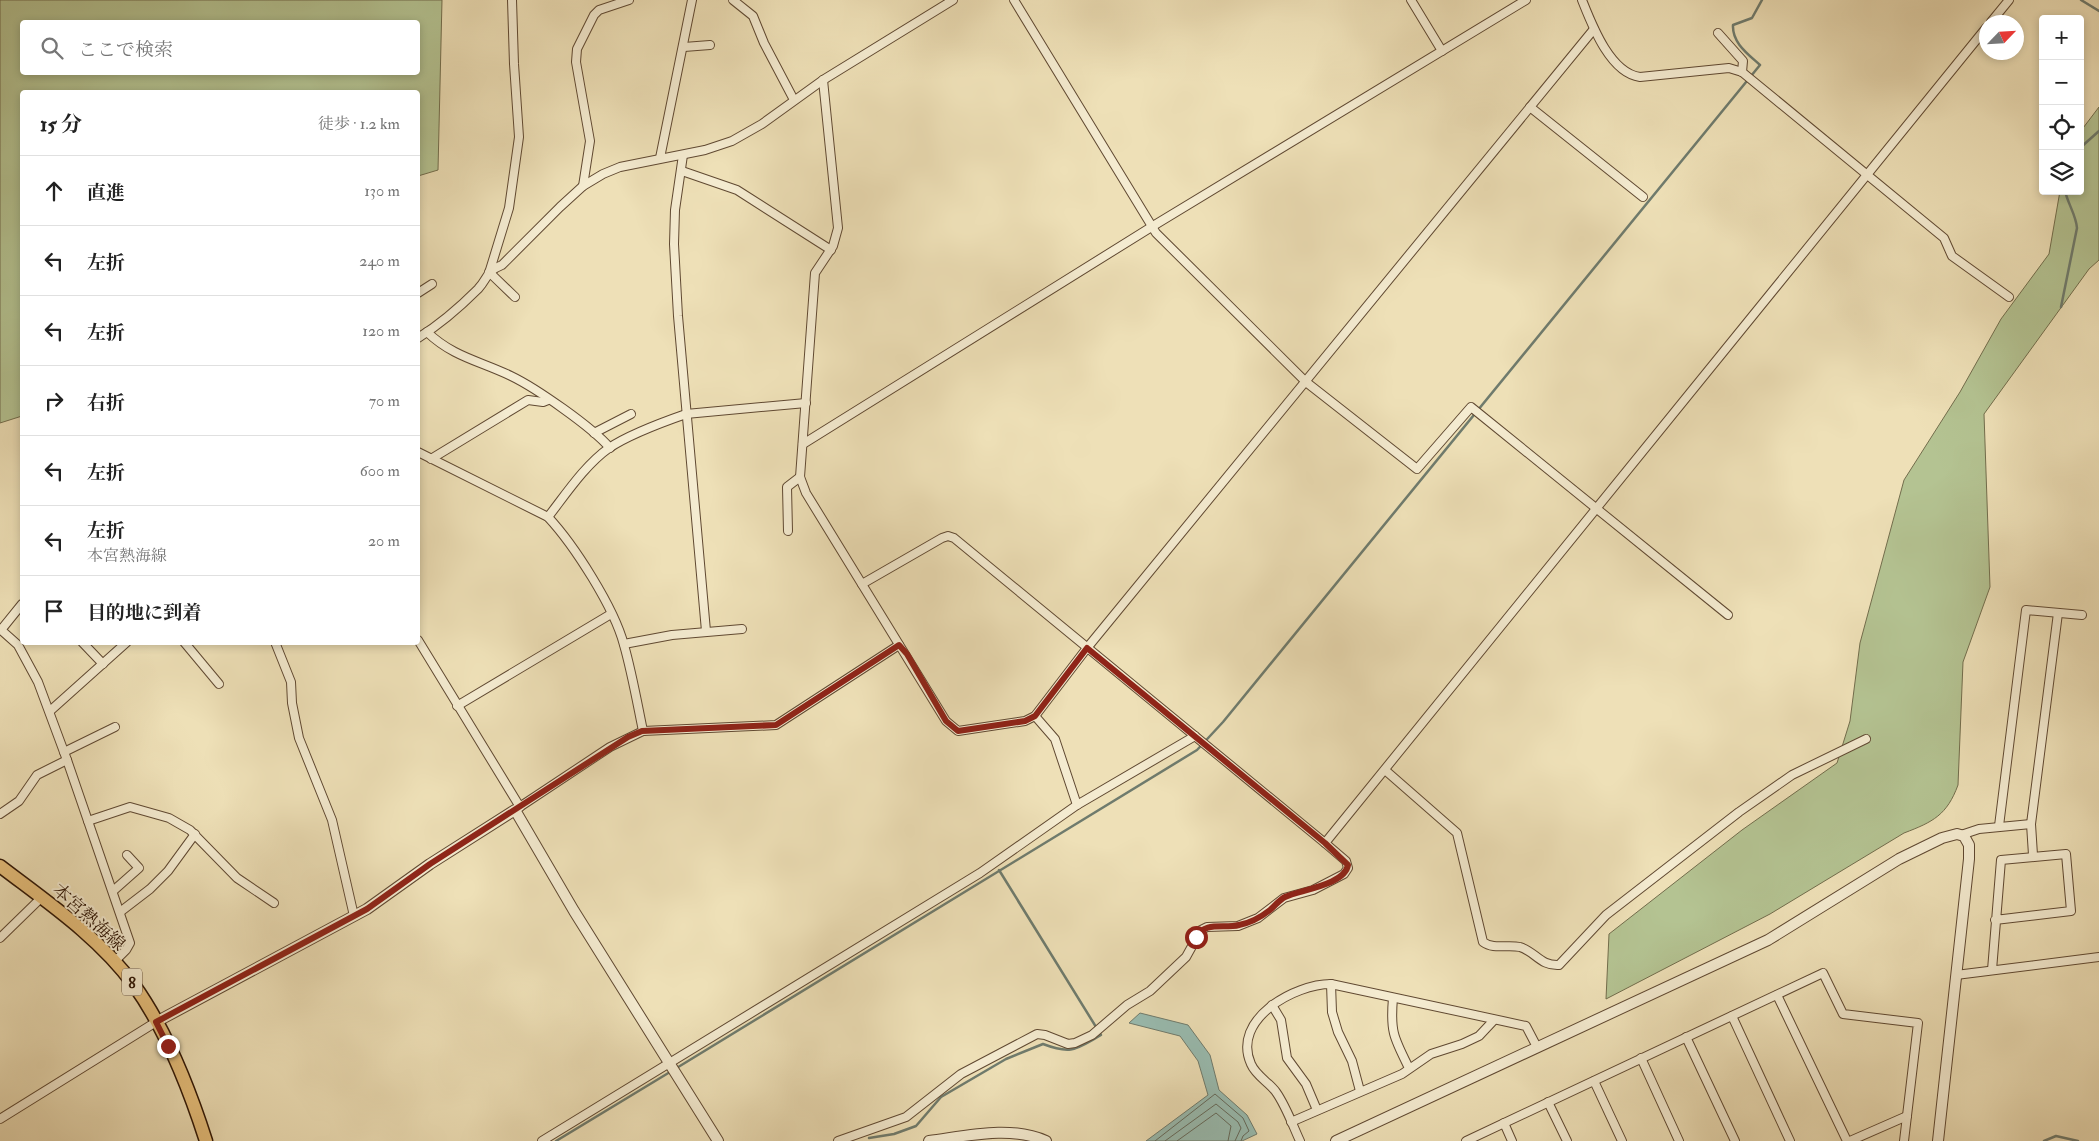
<!DOCTYPE html>
<html lang="ja">
<meta charset="utf-8">
<style>
body{margin:0;font-family:"IM FELL Double Pica","Noto Serif JP",serif;background:#f2f2f2;color:#222}
.controls{position:absolute;right:15px;top:15px;display:grid;overflow:hidden;border-radius:5px;box-shadow:0 2px 8px #0003}
.controls button{width:45px;height:45px;display:grid;place-items:center;padding:0;border:0;border-bottom:1px solid #e0e0e0;background:#fff;color:#222;font:25px sans-serif}
.compass{position:absolute;left:1979px;top:15px;width:45px;height:45px;border-radius:50%;background:#fff;box-shadow:0 2px 8px #0003;rotate:65deg}
.stop{position:absolute;width:15px;height:15px;margin:-11px;border:4px solid #8f2418;border-radius:50%;background:#fff}
.stop.end{background:#8f2418;border-color:#fff;box-shadow:0 1px 5px #0008}
.list{margin:0;padding:0;list-style:none}
h2{display:flex;justify-content:space-between;align-items:center;height:65px;margin:0;padding:0 20px;font-size:21px}
h2 small{font-size:16px;font-weight:400;color:#767676}
.list li{display:grid;grid-template-columns:32px 1fr auto;gap:15px;align-items:center;box-sizing:border-box;height:70px;padding:0 20px;border-top:1px solid #e0e0e0}
.list b{display:block;font-size:19px;white-space:nowrap}
.list p{margin:0;font-size:16px;white-space:nowrap;color:#767676}
.list em{font-size:16px;font-style:normal;color:#767676}
.icon{flex:none;width:28px;height:28px;fill:none;stroke:currentColor;stroke-width:2;stroke-linecap:round;stroke-linejoin:round}
.map{position:relative;flex:none;width:2099px;height:1141px;overflow:hidden}
.search{position:absolute;background:#fff;box-shadow:0 2px 8px #0003;left:20px;top:20px;width:400px;height:55px;display:flex;align-items:center;gap:12px;box-sizing:border-box;padding:0 18px;border-radius:5px;color:#767676;font-size:19px}
.panel{position:absolute;background:#fff;box-shadow:0 2px 8px #0003;left:20px;top:90px;width:400px;height:555px;border-radius:5px}
.map>svg:first-child{display:block}
</style>
<div class="map">
<svg width="2099" height="1141" viewBox="0 0 2099 1141">
<rect width="100%" height="100%" fill="#eee0b7"/>
<filter id="stains"><feTurbulence type="fractalNoise" baseFrequency=".004" numOctaves="4"/><feColorMatrix values="0 0 0 0 .2 0 0 0 0 .09 0 0 0 0 .02 0 0 0 .5 -.17"/></filter>
<radialGradient id="worn" r=".72"><stop offset=".6" stop-color="#630" stop-opacity="0"/><stop offset="1" stop-color="#630" stop-opacity=".3"/></radialGradient>
<g fill="#b4c392" stroke="#726d4c" fill-rule="evenodd">
<path d="M0,0H442L438,170L418,176V92H22V416L0,423ZM22,22H418V72H22Z"/>
<path d="M2099,107V260L2089,269L1984,414L1990,587L1963,662L1958,785C1947,815 1933,822 1904,833L1770,914L1606,999L1609,934L1742,830L1837,763L1850,721L1860,643L1904,480L1960,392L2001,319L2049,254L2060,191H2080V132Z"/>
</g>
<polygon fill="#99bdb2" stroke="#6f7b6d" points="1140,1013 1188,1025 1210,1055 1219,1090 1247,1115 1257,1134 1242,1141 1146,1141 1208,1095 1198,1061 1180,1036 1129,1023"/>
<g fill="none" stroke-linecap="round" stroke-linejoin="round">
<g stroke="#646a5c" stroke-width="1">
<polyline points="1155,1141 1215,1094 1243,1118 1249,1131 1243,1136 1241,1141"/>
<polyline points="1165,1141 1216,1104 1238,1122 1241,1128 1235,1141"/>
<polyline points="1177,1141 1216,1113 1231,1126 1228,1141"/>
</g>
<g stroke="#6f7b6d" stroke-width="2.5">
<polyline points="2081,0 2099,11"/>
<polyline points="2080,148 2099,131"/>
<path d="M2061,307L2077,228C2076,215 2068,204 2065,191"/>
<path d="M675,1069L1197,750L1223,722L1760,65C1748,54 1732,43 1733,25L1752,18L1762,0"/>
<path d="M869,1138L894,1134L916,1126L941,1097L1006,1059L1043,1044C1072,1055 1076,1049 1101,1035L999,870"/>
<polyline points="556,1141 670,1072"/>
<polyline points="2044,1141 2056,1136 2078,1141"/>
</g>
<defs>
<g id="minor">
<polyline points="733,0 753,16 764,43 794,100"/>
<polyline points="1014,0 1156,233 1306,382 1417,469 1471,407 1728,615"/>
<polyline points="1411,0 1442,51"/>
<path d="M1582,0C1592,25 1610,73 1640,77L1729,68L1742,72L1944,238L1952,256L2009,297"/>
<polyline points="1991,22 2009,0"/>
<polyline points="1718,33 1743,61 1742,72"/>
<polyline points="684,47 710,45"/>
<polyline points="823,80 838,228 833,246 815,273 800,477 806,493 946,721 958,731 1025,721 1035,716 1087,648 1594,29"/>
<polyline points="1530,107 1643,197"/>
<polyline points="683,155 675,210 674,244 678,316 706,631"/>
<polyline points="660,158 692,0"/>
<polyline points="682,171 737,190 831,250"/>
<polyline points="583,186 590,141 576,62 577,49 594,15 599,10 629,0"/>
<polyline points="490,270 509,208 519,137 514,64 512,0"/>
<polyline points="489,272 515,297"/>
<polyline points="418,293 432,284"/>
<path d="M427,332C453,357 480,361 511,376C536,388 592,427 610,448"/>
<path d="M418,338C439,325 460,307 478,289C489,277 485,272 502,265L560,207L583,186L603,174L620,167L705,150L732,141L762,124L823,80L953,0"/>
<polyline points="594,433 631,414"/>
<polyline points="803,444 1153,226 1526,0"/>
<path d="M418,452L548,517C574,545 614,607 624,645C632,673 637,702 643,731"/>
<polyline points="431,459 528,400 543,402 548,400"/>
<path d="M548,517C566,494 585,465 609,448C630,434 663,422 686,414L806,403"/>
<polyline points="788,531 787,487 800,477"/>
<polyline points="0,629 18,645 38,682 67,760 130,943 126,950 114,962"/>
<polyline points="1,630 22,604"/>
<polyline points="418,640 520,807"/>
<polyline points="82,642 103,664"/>
<polyline points="184,642 219,684"/>
<polyline points="275,642 291,682 292,703 299,738 332,820 354,916"/>
<polyline points="624,644 672,635 742,629"/>
<polyline points="457,706 611,614"/>
<polyline points="50,711 127,642"/>
<polyline points="1035,716 1055,739 1077,805"/>
<polyline points="64,752 115,727"/>
<path d="M1385,770L1457,833L1483,942C1494,950 1507,944 1520,947C1536,952 1540,966 1559,965L1606,915L1739,812L1792,775L1866,739"/>
<polyline points="515,810 610,747 643,731 776,725 899,645"/>
<polyline points="0,814 19,801 37,775 67,760"/>
<polyline points="88,821 130,807 169,818 190,830 237,878 274,903"/>
<polyline points="1999,826 2026,610 2082,615"/>
<polyline points="1961,835 1979,829 2031,824"/>
<polyline points="1325,843 1986,28"/>
<polyline points="2033,855 2031,824 2058,613"/>
<polyline points="113,891 139,868 127,855"/>
<polyline points="120,912 150,889 168,871 195,834"/>
<polyline points="0,938 41,898"/>
<polyline points="1992,970 2001,860 2066,854 2071,911 1995,920"/>
<polyline points="1956,975 2099,957"/>
<polyline points="1331,984 1332,1012 1338,1032 1352,1061 1360,1091"/>
<polyline points="1777,995 1847,1141"/>
<path d="M1393,998C1390,1032 1394,1038 1409,1068"/>
<polyline points="1272,1005 1281,1020 1287,1058 1306,1084 1317,1110"/>
<polyline points="1732,1016 1790,1141"/>
<polyline points="1686,1037 1735,1141"/>
<polyline points="1641,1058 1679,1141"/>
<polyline points="1594,1081 1622,1141"/>
<polyline points="1548,1102 1567,1141"/>
<polyline points="0,1119 156,1022"/>
<polyline points="1291,1122 1402,1074 1431,1054 1462,1044 1479,1036 1494,1020"/>
<polyline points="1504,1123 1512,1141"/>
<polyline points="542,1141 980,873 1077,805 1195,736"/>
<polyline points="838,1141 906,1117 961,1074 1037,1034 1045,1035 1068,1044 1075,1043 1092,1035 1127,1005 1150,991 1186,957 1201,930 1207,927 1238,926 1258,918 1284,898 1313,890 1344,874 1348,868 1346,861 1325,843 954,538 948,536 942,538 862,584"/>
<path d="M1300,1141C1293,1126 1286,1106 1276,1092C1269,1082 1256,1076 1251,1064C1231,1019 1295,984 1331,984L1526,1026L1537,1047"/>
<polyline points="1466,1141 1823,973 1843,1014 1918,1023 1904,1141"/>
<polyline points="1850,1141 1907,1116"/>
</g>
<g id="tertiary">
<polyline points="156,1022 367,909 430,864 515,810 574,911 718,1141"/>
<path d="M929,1141C967,1136 1010,1125 1046,1141"/>
<polyline points="1336,1141 1768,940 1899,859 1942,838 1957,834 1964,836 1969,845 1969,859 1938,1141"/>
</g>
<path id="primary" d="M0,866C47,902 99,937 134,985C167,1031 189,1088 206,1141"/>
</defs>
<use href="#minor" stroke="#604932" stroke-width="10"/>
<use href="#tertiary" stroke="#604932" stroke-width="12"/>
<use href="#primary" stroke="#301706" stroke-width="15"/>
<use href="#minor" stroke="#f4ebd0" stroke-width="8"/>
<use href="#tertiary" stroke="#f4ebd0" stroke-width="10"/>
<use href="#primary" stroke="#e7c07c" stroke-width="12"/>
</g>
<g fill="none" stroke-linecap="round" stroke-linejoin="round">
<path stroke="#8f2418" stroke-width="6" d="M168,1046L156,1022L367,909L430,864L628,737L642,731L776,725L899,645L907,654L946,721L958,731L1025,721L1035,716L1087,648L1325,843L1348,865C1345,885 1299,890 1285,897C1279,900 1275,906 1270,910C1261,917 1250,923 1239,925C1224,929 1205,921 1196,937"/>
</g>
<g text-anchor="middle" stroke-width="4" stroke-linejoin="round" paint-order="stroke">
<rect fill="#f4ebd0" stroke="#6b5743" stroke-width="1" x="122" y="968.5" width="20" height="27" rx="4"/>
<g font-size="16" font-weight="bold" fill="#301706">
<text x="132" y="988">8</text>
</g>
<g font-size="18" fill="#301706" stroke="#f4ebd0">
<text transform="translate(89 917) rotate(42)" y="6">本宮熱海線</text>
</g>
</g>
<rect width="100%" height="100%" filter="url(#stains)"/>
<rect width="100%" height="100%" fill="url(#worn)"/>
</svg>
<div class="controls">
<button>+</button>
<button>−</button>
<button><svg class="icon" aria-label="locate" viewBox="0 0 24 24"><circle cx="12" cy="12" r="6"/><path d="M12 2v4M12 18v4M2 12h4M18 12h4"/></svg></button>
<button><svg class="icon" aria-label="layers" viewBox="0 0 24 24"><path d="M12 4l9 5-9 5-9-5zM3 14l9 5 9-5"/></svg></button>
</div>
<svg class="compass" viewBox="-18 -18 36 36"><path d="M0-13l5 13h-10z" fill="#e53935"/><path d="M0 13l5-13h-10z" fill="#767676"/></svg>
<div class="stop" style="left:1196px;top:937px"></div>
<div class="stop end" style="left:168px;top:1046px"></div>
<div class="search"><svg class="icon" aria-label="search" viewBox="0 0 24 24"><circle cx="10" cy="10" r="6"/><path d="M15 15l6 6"/></svg>ここで検索</div>
<section class="panel">
<h2>15 分<small>徒歩 · 1.2 km</small></h2>
<ul class="list">
<li><svg class="icon" aria-label="ahead" viewBox="0 0 24 24"><path d="M12 20V5M6 11l6-6 6 6"/></svg><div><b>直進</b></div><em>130 m</em></li>
<li><svg class="icon" aria-label="left" viewBox="0 0 24 24"><path d="M17 20v-9H6M10 6l-5 5 5 5"/></svg><div><b>左折</b></div><em>240 m</em></li>
<li><svg class="icon" aria-label="left" viewBox="0 0 24 24"><path d="M17 20v-9H6M10 6l-5 5 5 5"/></svg><div><b>左折</b></div><em>120 m</em></li>
<li><svg class="icon" aria-label="right" viewBox="0 0 24 24"><path d="M7 20v-9h11M14 6l5 5-5 5"/></svg><div><b>右折</b></div><em>70 m</em></li>
<li><svg class="icon" aria-label="left" viewBox="0 0 24 24"><path d="M17 20v-9H6M10 6l-5 5 5 5"/></svg><div><b>左折</b></div><em>600 m</em></li>
<li><svg class="icon" aria-label="left" viewBox="0 0 24 24"><path d="M17 20v-9H6M10 6l-5 5 5 5"/></svg><div><b>左折</b><p>本宮熱海線</p></div><em>20 m</em></li>
<li><svg class="icon" aria-label="arrive" viewBox="0 0 24 24"><path d="M6 21V4h12l-3 4 3 4H6"/></svg><div><b>目的地に到着</b></div></li>
</ul>
</section>
</div>
